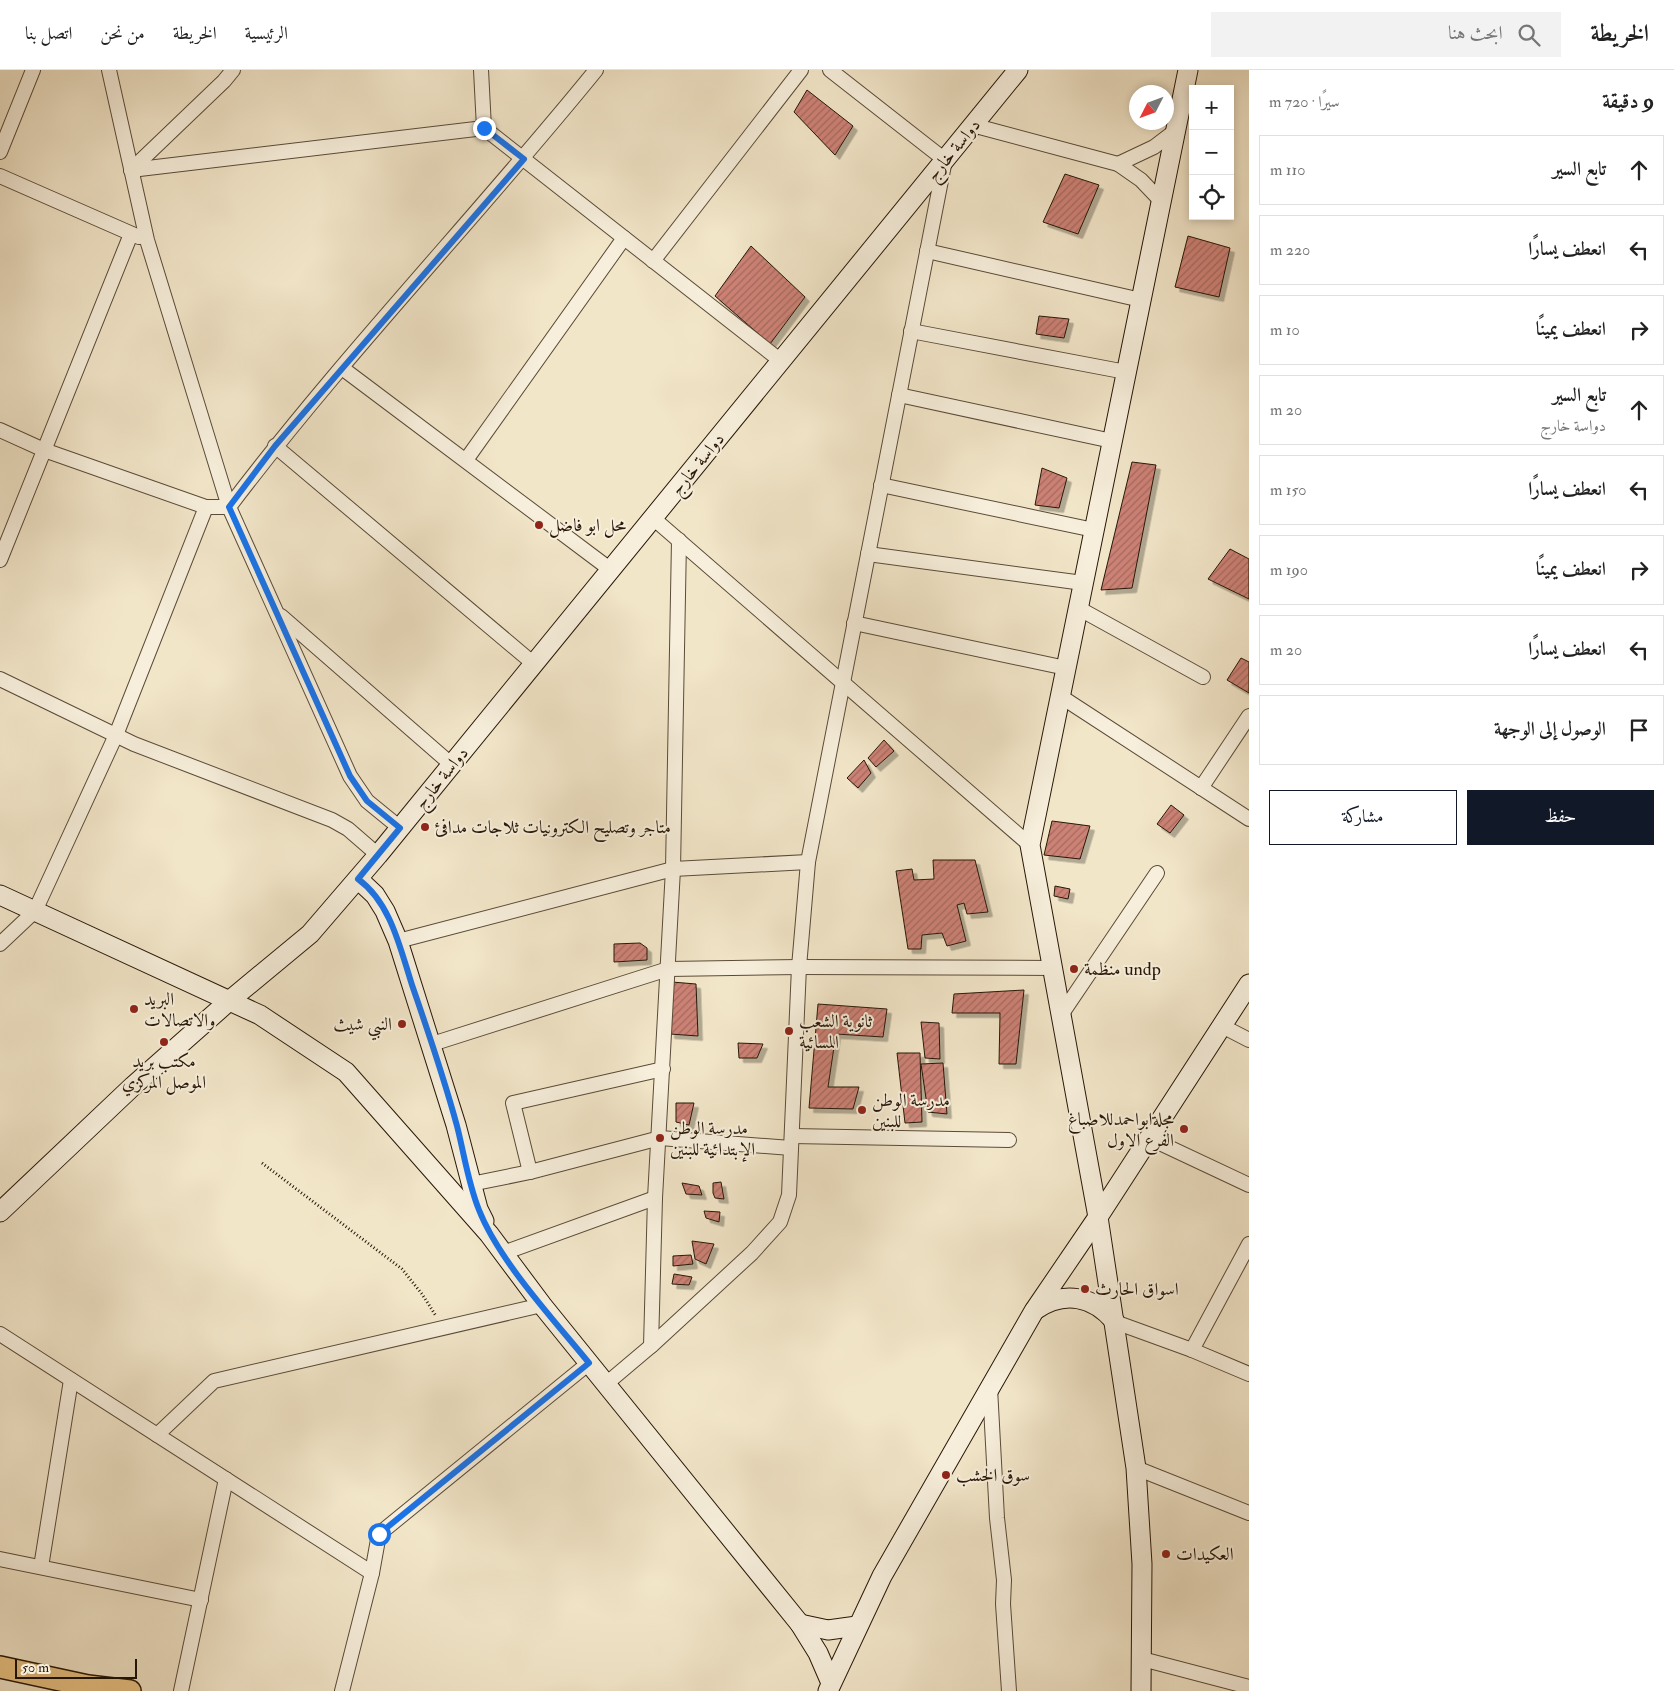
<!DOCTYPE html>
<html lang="ar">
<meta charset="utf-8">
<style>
body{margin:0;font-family:"IM FELL Double Pica",Amiri,serif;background:#f2f2f2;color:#222;direction:rtl}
.controls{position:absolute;right:15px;top:15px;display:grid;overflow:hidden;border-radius:0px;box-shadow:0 2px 8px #0003}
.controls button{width:45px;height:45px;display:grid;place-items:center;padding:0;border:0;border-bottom:1px solid #e0e0e0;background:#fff;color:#222;font:25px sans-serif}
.compass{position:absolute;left:1129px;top:15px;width:45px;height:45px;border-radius:50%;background:#fff;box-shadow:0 2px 8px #0003;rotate:228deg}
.scale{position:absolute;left:15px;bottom:12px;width:122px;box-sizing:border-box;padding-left:5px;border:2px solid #271707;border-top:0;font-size:14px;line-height:18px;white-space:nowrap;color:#271707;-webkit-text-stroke:4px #f7efdc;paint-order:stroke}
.stop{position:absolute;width:15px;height:15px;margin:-11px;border:4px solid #1a73e8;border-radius:50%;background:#fff}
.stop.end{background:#1a73e8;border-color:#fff;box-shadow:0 1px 5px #0008}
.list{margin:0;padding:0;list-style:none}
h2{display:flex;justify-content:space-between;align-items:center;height:65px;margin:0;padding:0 20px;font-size:21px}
h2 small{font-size:16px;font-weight:400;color:#767676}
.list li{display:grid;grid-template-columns:32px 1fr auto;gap:15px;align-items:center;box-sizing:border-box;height:70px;margin:0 10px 10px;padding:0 10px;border:1px solid #e0e0e0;border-radius:0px}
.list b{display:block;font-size:19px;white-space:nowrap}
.list p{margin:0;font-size:16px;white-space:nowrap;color:#767676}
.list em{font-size:16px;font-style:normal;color:#767676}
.actions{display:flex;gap:10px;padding:15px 20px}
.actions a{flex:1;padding:11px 0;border:1px solid #111827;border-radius:0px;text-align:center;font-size:18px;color:#111827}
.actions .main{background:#111827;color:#fff}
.icon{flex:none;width:28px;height:28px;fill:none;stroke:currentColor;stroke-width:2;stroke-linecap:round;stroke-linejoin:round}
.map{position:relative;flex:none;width:1249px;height:1621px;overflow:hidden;direction:ltr}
header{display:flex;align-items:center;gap:30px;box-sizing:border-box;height:70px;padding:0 25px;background:#fff;border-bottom:1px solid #e0e0e0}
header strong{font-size:24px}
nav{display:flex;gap:28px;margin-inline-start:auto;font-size:18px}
.search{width:350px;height:45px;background:#f2f2f2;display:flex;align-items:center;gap:12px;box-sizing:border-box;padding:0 18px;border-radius:0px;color:#767676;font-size:19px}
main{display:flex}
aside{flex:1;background:#fff}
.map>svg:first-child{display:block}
</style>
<header>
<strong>الخريطة</strong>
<div class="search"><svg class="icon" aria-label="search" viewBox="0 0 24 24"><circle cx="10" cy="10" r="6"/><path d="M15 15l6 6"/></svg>ابحث هنا</div>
<nav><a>الرئيسية</a><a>الخريطة</a><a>من نحن</a><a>اتصل بنا</a></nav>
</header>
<main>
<aside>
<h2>9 دقيقة<small>سيرًا · 720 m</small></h2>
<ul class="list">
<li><svg class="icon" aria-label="ahead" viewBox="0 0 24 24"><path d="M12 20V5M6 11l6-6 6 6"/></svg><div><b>تابع السير</b></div><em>110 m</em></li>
<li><svg class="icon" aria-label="left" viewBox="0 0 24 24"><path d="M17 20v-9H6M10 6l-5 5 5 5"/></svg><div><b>انعطف يسارًا</b></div><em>220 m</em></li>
<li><svg class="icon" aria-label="right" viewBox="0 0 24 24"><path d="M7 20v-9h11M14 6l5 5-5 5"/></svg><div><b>انعطف يمينًا</b></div><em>10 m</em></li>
<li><svg class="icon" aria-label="ahead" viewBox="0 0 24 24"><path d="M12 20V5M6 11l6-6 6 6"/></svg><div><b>تابع السير</b><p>دواسة خارج</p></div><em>20 m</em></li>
<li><svg class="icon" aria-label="left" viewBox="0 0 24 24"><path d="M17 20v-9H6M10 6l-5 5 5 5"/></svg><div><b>انعطف يسارًا</b></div><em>150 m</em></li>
<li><svg class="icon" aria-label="right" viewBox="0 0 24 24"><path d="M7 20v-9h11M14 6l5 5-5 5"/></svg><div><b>انعطف يمينًا</b></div><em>190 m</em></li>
<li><svg class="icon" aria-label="left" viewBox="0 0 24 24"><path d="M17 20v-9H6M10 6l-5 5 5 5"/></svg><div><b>انعطف يسارًا</b></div><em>20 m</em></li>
<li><svg class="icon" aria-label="arrive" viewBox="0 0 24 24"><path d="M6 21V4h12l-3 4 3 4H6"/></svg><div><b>الوصول إلى الوجهة</b></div></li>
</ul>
<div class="actions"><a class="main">حفظ</a><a>مشاركة</a></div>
</aside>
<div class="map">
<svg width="1249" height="1621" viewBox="0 0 1249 1621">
<defs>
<pattern id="building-hatch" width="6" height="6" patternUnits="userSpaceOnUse" patternTransform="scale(1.25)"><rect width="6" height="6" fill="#cd8276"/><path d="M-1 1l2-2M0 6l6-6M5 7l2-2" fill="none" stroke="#a6695f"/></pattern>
<filter id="shadow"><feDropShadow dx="4.5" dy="4.5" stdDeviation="0" flood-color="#0004"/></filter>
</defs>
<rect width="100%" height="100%" fill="#f2e6c9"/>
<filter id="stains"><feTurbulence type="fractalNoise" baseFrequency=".004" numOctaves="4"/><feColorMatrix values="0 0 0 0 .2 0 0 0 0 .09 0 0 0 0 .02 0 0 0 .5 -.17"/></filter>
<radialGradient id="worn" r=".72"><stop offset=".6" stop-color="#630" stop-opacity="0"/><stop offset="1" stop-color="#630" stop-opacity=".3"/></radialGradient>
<g fill="url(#building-hatch)" stroke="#271707" filter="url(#shadow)">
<polygon points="807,20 853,56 835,85 794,42"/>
<polygon points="1065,104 1099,115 1078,164 1043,152"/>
<polygon points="1188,166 1230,178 1219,227 1175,217"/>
<polygon points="751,176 805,227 770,274 715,226"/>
<polygon points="1039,246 1069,249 1064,268 1036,264"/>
<polygon points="1132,392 1156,395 1132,518 1101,520"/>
<polygon points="1042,398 1067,408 1059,438 1035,435"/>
<polygon points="1230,479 1249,489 1249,529 1208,509"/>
<polygon points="1241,588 1249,592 1249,623 1227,610"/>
<polygon points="884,670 894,681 876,697 868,688"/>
<polygon points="864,690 871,703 858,718 847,708"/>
<polygon points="1171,735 1184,745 1170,763 1157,754"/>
<polygon points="1052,751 1090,756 1080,789 1044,785"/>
<polygon points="933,790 975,790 988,842 967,844 964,833 957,835 966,871 947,876 942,863 922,865 921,879 908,879 896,801 912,799 914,810 934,809"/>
<polygon points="1055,816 1070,819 1068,829 1054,826"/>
<polygon points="640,873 647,878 647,890 614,892 614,874"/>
<polygon points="672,912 696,914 698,966 670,964"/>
<polygon points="1024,920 1016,994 999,994 1000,943 952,943 954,924"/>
<polygon points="818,934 887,939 883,967 836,964 828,1017 859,1017 853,1039 809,1038"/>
<polygon points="921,952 939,953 940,989 925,988"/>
<polygon points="738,973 763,974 757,988 739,988"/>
<polygon points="897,983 920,983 922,1052 905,1053"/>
<polygon points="943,993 947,1044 928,1042 921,994"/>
<polygon points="676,1033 694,1033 689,1055 676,1052"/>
<polygon points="721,1112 724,1129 715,1128 713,1123 713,1113"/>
<polygon points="682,1113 699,1116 702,1125 686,1124"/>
<polygon points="704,1141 720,1142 719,1152 706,1148"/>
<polygon points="692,1171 714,1174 706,1194 695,1189"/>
<polygon points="691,1185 693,1194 673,1196 673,1186"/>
<polygon points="674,1204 692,1207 689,1215 672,1214"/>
</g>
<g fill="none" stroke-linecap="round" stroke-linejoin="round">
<defs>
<g id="street">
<polyline points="109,0 147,170 229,437 350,706 367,731 400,758"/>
<polyline points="481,0 484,58"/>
<polyline points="972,55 1118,94 1141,110 1161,131"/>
<polyline points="0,82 33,0"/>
<polyline points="1118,94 1154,77 1175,61"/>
<polyline points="131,100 484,58 781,291"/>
<polyline points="131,100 224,11 233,0"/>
<polyline points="0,106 139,167"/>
<polyline points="927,181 1141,230"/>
<polyline points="653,191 801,0"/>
<polyline points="911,261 1126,302"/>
<polyline points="342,298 611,500"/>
<polyline points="899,325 1112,371"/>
<path d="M0,360L44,380L206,437H229C344,285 476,148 596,0"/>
<polyline points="275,376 534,594"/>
<polyline points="466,390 624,168"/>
<polyline points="881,415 1094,460"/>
<polyline points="653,448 1030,775"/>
<polyline points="868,484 1083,513"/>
<polyline points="0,490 131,164"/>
<polyline points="1078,538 1203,607"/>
<polyline points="281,546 452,695"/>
<polyline points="854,553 1066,598"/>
<polyline points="0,609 134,674 332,750 348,759 378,785"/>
<polyline points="1060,626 1249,749"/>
<polyline points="1201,718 1249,646"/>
<polyline points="398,871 673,799 808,792"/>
<polyline points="0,874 35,841 116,665 206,437"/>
<polyline points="1061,945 1157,803"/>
<polyline points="1222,956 1249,970"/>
<polyline points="432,974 668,899 799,897 1053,898"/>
<polyline points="792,1066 1009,1070"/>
<polyline points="1149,1068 1249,1115"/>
<polyline points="530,1102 513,1033 663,999"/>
<polyline points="471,1114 530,1102 660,1068 791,1078"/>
<polyline points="503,1183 655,1128"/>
<polyline points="1115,1252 1192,1280 1249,1304"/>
<polyline points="0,1264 372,1503"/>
<polyline points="651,1276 655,1128 673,799 679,470"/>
<polyline points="1192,1280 1249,1174"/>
<polyline points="606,1314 651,1276 752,1183 780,1152 789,1125 799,897 808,792 945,90 830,0"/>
<polyline points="990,1318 997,1448 1004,1510 1003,1534 1009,1621"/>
<polyline points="157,1365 214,1311 542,1235"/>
<polyline points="1136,1398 1249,1443"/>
<polyline points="0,1489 201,1530"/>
<polyline points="41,1497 71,1310"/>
<polyline points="1142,1589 1249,1617"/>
<polyline points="181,1621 226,1409"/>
<polyline points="342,1621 372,1503 379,1464 589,1293"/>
</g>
<g id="secondary">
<polyline points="358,809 375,825 385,841 398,871 456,1055 478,1139 484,1151"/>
<polyline points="0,825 260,945 346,1002 489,1164 542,1235 800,1554 818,1583 831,1613"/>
<polyline points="0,1142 133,1016 229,931 310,864 378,785 1018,0"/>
<path d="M1035,1240C1064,1220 1094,1226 1115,1252"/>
<polyline points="800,1554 828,1560 857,1556"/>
<polyline points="828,1621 882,1506 1034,1241 1098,1147 1249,914"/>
<polyline points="1141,1621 1142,1494 1136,1398 1098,1147 1030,775 1188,0"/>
</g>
<polyline id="primary" points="0,1597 88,1616 130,1621"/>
</defs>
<use href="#street" stroke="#5a4b38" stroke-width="16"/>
<use href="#secondary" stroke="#271707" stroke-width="21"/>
<use href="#primary" stroke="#271707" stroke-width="24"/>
<polyline stroke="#271707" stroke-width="3" stroke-dasharray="1 2.5" stroke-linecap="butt" points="262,1093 402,1199 422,1224 436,1246"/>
<use href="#street" stroke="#f7efdc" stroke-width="14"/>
<use href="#secondary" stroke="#f7efdc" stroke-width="19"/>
<use href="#primary" stroke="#e9c384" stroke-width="21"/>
</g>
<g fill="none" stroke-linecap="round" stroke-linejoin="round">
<path stroke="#1a73e8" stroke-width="6" d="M379,1464L589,1293C554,1250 499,1191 479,1140C468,1113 464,1083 457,1056C444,1008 428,961 412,915C400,878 391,833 358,809L400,758L367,731L350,706L229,437L275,376L524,89L484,58"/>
</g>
<g fill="#8f2418" stroke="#f7efdc" stroke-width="2">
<circle cx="539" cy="455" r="5"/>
<circle cx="425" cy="757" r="5"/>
<circle cx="1074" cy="899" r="5"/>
<circle cx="134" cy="939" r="5"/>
<circle cx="402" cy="954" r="5"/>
<circle cx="789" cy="961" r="5"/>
<circle cx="164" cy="972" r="5"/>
<circle cx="862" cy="1040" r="5"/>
<circle cx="1184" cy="1059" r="5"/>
<circle cx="660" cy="1068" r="5"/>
<circle cx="1085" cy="1219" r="5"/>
<circle cx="946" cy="1405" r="5"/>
<circle cx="1166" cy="1484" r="5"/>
</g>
<g text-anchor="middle" stroke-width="4" stroke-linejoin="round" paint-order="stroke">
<g font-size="18" fill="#271707" stroke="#f7efdc">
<text transform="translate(953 80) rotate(-51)" y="6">دواسة خارج</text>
<text transform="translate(697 394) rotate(-51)" y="6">دواسة خارج</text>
<text transform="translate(441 708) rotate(-51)" y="6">دواسة خارج</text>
</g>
<g font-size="18" fill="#271707" stroke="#f7efdc" text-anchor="start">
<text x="549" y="461">محل ابو فاضل</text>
<text x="435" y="763">متاجر وتصليح الكترونيات ثلاجات مدافئ</text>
<text x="1084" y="905">منظمة undp</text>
<text x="144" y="935">البريد<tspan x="144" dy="21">والاتصالات</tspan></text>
<text x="799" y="957">ثانوية الشعب<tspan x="799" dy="21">المسائية</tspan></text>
<text x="392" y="960" text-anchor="end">النبي شيث</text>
<text x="164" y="997" text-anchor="middle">مكتب بريد<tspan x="164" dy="21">الموصل المركزي</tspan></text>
<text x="872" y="1036">مدرسة الوطن<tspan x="872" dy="21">للبنين</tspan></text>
<text x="1174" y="1055" text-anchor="end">مجلةابواحمدللاصباغ<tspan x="1174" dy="21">الفرع الاول</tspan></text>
<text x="670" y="1064">مدرسة الوطن<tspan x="670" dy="21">الإبتدائية للبنين</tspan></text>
<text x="1095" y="1225">اسواق الحارث</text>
<text x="956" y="1411">سوق الخشب</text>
<text x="1176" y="1490">العكيدات</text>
</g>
</g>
<rect width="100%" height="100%" filter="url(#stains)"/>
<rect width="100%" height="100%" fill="url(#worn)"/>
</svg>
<div class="controls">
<button>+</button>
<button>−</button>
<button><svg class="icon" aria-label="locate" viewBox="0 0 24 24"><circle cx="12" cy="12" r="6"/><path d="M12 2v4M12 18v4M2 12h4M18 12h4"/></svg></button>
</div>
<svg class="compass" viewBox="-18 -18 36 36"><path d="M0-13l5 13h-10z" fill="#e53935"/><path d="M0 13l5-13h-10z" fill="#767676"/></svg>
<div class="scale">50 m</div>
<div class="stop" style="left:379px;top:1464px"></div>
<div class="stop end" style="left:484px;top:58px"></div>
</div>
</main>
